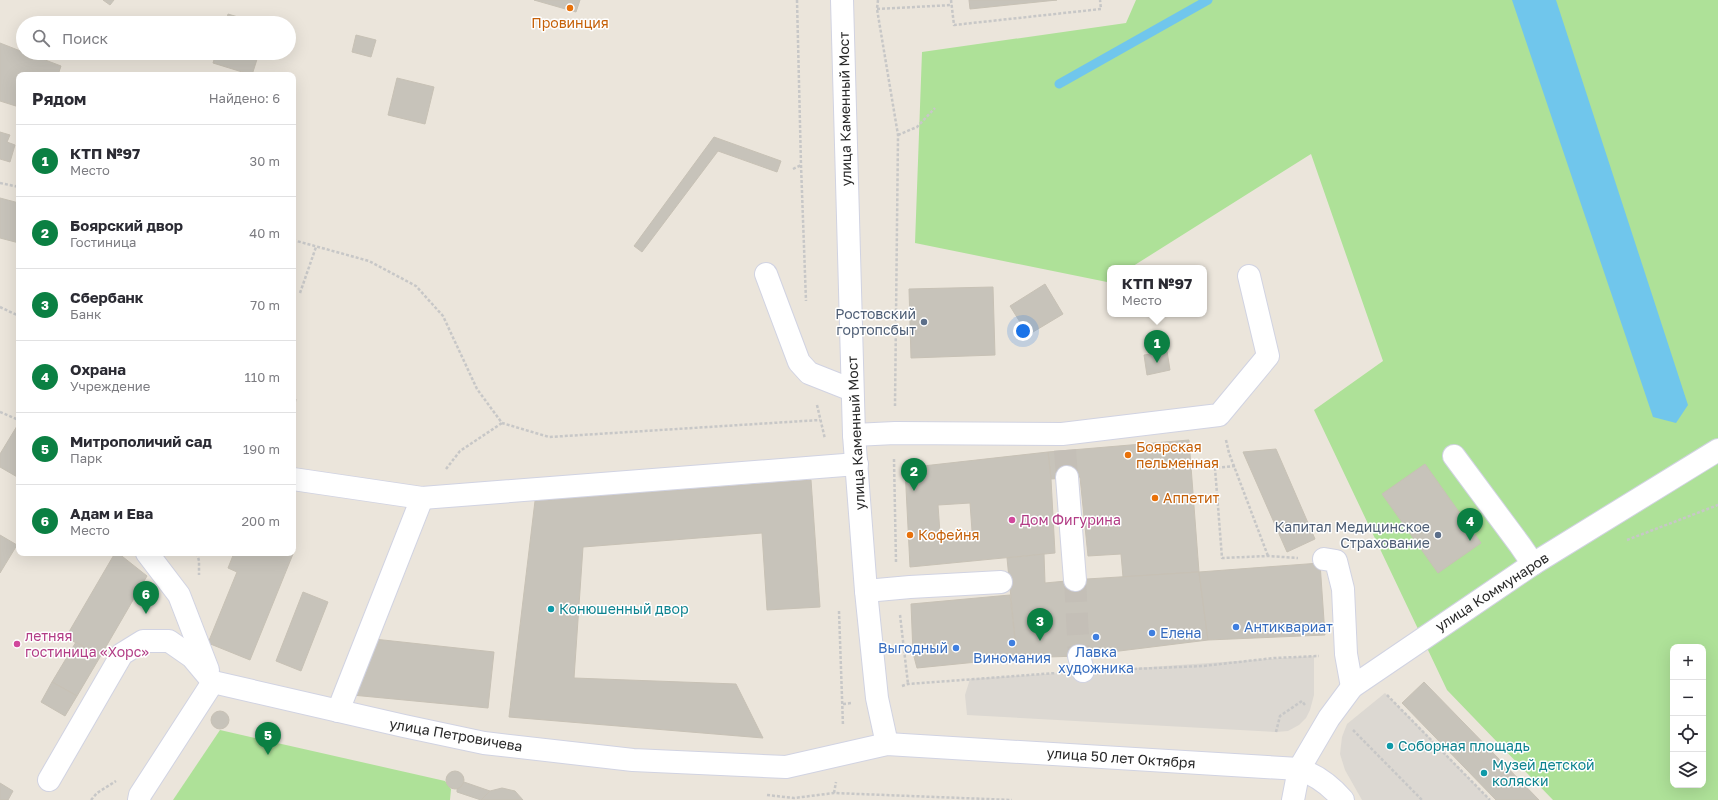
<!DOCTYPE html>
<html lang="ru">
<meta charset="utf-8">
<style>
body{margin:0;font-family:"Golos Text",sans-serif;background:#f7f7f7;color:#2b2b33}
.controls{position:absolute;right:12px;bottom:12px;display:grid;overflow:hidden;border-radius:8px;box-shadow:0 4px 16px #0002}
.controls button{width:36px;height:36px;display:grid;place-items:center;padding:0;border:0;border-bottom:1px solid #e1e1e2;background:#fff;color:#2b2b33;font:20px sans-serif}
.you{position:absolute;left:1023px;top:331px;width:14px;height:14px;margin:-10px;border:3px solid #fff;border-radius:50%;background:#1a73e8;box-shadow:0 0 0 6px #1a73e833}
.badge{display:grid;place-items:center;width:26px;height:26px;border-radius:50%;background:#0b8043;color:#fff;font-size:13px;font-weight:700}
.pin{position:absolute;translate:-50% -33px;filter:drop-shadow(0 1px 2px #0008)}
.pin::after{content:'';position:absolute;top:21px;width:14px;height:12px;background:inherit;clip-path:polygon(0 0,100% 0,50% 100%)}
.popup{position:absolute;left:1107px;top:265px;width:100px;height:52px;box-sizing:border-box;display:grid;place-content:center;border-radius:8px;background:#fff;filter:drop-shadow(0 1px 3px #0005);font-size:13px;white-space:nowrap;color:#7c7c81}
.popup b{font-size:15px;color:#2b2b33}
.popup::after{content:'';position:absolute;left:50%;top:100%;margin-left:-8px;border:8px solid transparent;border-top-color:#fff}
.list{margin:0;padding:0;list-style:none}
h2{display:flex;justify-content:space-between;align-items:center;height:52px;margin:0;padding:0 16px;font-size:17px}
h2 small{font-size:13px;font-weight:400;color:#7c7c81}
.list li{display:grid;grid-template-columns:26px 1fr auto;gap:12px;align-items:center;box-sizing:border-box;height:72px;padding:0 16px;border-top:1px solid #e1e1e2}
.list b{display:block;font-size:15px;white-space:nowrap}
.list p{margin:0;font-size:13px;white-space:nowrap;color:#7c7c81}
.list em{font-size:13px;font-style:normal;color:#7c7c81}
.icon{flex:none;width:22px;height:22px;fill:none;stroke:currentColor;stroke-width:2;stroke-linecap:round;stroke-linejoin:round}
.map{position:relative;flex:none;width:1718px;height:800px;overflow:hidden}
.search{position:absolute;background:#fff;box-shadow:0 4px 16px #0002;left:16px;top:16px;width:280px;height:44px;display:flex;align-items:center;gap:10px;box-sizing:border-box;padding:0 14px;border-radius:22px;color:#7c7c81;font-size:15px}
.panel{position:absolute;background:#fff;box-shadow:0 4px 16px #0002;left:16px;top:72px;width:280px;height:484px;border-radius:8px}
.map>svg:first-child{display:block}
</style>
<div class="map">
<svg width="1718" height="800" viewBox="0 0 1718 800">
<rect width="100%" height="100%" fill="#ebe5db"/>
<g fill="#aee198" fill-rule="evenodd">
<path d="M1136,0H1718V800H1553L1447,690L1314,410L1383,361L1311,154L1130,268H1110V280L1107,282L915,243L922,52L1126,23ZM1673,647H1703V785H1673Z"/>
<polygon points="220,730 445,781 451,789 450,800 173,800"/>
</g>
<g fill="#dcd8d2">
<polygon points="1314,656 1314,695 1310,710 1306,718 1299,725 1288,731 1276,732 967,715 965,695 970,679"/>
<polygon points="1385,693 1430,738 1490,800 1362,800 1345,770 1340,754 1342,737 1347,724"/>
</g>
<polygon fill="#70c6ec" points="1512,0 1556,0 1688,405 1676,423 1653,417"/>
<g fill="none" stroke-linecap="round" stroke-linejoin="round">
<polyline stroke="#70c6ec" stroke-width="9" points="1059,84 1208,0"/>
</g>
<g fill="#c7c3ba" stroke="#c7c1b5" fill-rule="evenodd">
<polygon points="103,0 114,0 110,5"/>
<polygon points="534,0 580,0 576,12"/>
<polygon points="969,0 1057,0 970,9"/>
<polygon points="228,14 258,23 226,23"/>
<polygon points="356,35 376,40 371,57 352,52"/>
<polygon points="0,43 23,52 23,53 27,53 61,66 58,75 19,75 19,107 0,101"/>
<polygon points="216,53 259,53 252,75 213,63"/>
<polygon points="397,78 434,87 425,124 388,115"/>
<polygon points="0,132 10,135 7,142 15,145 10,162 0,159"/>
<polygon points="714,137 781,161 777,172 718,151 642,252 634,246"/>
<polygon points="0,198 19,203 19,243 0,238"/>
<polygon points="1045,284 1063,314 1028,335 1010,306"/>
<polygon points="993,287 995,355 911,358 909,289"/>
<polygon points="1167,351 1170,370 1147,375 1144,355"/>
<polygon points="293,399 296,399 293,418"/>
<polygon points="17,426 19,427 19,478 0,467 0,454"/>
<polygon points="1189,440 1199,572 1123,577 1121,554 1088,556 1080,477 1051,479 1048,452"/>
<polygon points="1276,449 1315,539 1287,552 1243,452"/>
<path d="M1048,452L1051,479L1055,553L910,567L905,468ZM970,503L972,531L940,533L938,505Z"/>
<polygon points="1425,464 1481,543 1438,573 1382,494"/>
<polygon points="811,480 820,607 767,610 762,533 583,547 574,678 736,684 763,738 509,717 535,501"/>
<polygon points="0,535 17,545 0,573"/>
<polygon points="293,548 295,549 250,660 208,643 237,572 228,568 234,553 293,553"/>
<polygon points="115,553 118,553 147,576 100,657 66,637"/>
<polygon points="1044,554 1045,583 1087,579 1199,572 1208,640 1079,656 1017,658 1007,558"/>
<polygon points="1320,563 1325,635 1208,640 1199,572"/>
<polygon points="303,592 328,602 301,671 276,661"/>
<polygon points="1010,595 1017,658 917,668 913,653 911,604"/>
<polygon points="374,639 494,652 488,708 352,695"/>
<polygon points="76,642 100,657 77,696 52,682"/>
<polygon points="52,682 77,696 65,716 41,702"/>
<polygon points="1424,682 1539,800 1496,800 1402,703"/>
<circle cx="220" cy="720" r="9"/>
<circle cx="455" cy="780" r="9"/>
<polygon points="464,782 490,791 481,800 457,792 457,789 460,788"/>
<polygon points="0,783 13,791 8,800 0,800"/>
<polygon points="502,788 515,791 523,800 481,800 490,791"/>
</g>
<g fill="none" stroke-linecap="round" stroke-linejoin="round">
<g stroke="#c4bfb7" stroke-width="22" stroke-dasharray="22 11" stroke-linecap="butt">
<polyline points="1065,450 1067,477"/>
<polyline points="1075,580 1079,656"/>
</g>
<defs>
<g id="minor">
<polyline points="842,0 854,435 866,591 877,698 887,744"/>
<polyline points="766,274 799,362 809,373 852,390"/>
<polyline points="854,435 895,433 1062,434 1219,415 1268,356 1249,276"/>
<polyline points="1454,456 1520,545 1533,564"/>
<polyline points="1067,477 1075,580"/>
<polyline points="293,479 422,498 857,464"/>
<polyline points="147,553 179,595 208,670"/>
<polyline points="1324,559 1336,561 1343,589 1346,654 1352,687"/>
<polyline points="866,591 910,587 1001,582"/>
<polyline points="1079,656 1083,671"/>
<polyline points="338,711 422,498"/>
<polyline points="49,780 122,654 143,641 169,641 192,657 213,682"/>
<path d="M139,800L140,795L213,682L404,726L484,743L633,760L786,767L887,744L1299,769C1316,775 1331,786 1343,800"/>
<polyline points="1293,800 1299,769 1329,718 1352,687 1533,564 1718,450"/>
</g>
</defs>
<use href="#minor" stroke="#d1d3e2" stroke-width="24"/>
<g stroke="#c7c7c7" stroke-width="2.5" stroke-dasharray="3 2" stroke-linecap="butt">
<polyline points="797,0 801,165 806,301"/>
<polyline points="878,0 877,9 898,135 895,406"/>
<polyline points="951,0 954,25 1101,9 1100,0"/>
<polyline points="877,9 952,5"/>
<polyline points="898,135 917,127 935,108"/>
<polyline points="793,169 801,165"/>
<polyline points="0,183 19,187"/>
<polyline points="293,240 369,261 416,286 443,316 477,389 502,423 549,437 820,420"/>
<polyline points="300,293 316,247"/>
<polyline points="0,307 19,316"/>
<polyline points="817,405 825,439"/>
<polyline points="0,412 19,420"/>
<polyline points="1226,440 1229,453 1268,556"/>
<polyline points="894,459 896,562"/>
<polyline points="1235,466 1215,468 1222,558 1268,556 1298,558"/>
<polyline points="446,469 460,451 502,423"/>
<polyline points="1627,540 1718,505"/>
<polyline points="197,553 199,561 199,575"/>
<polyline points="839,611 843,726"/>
<polyline points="900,615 908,684"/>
<polyline points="1109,670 1203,666 1274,658 1319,656"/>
<polyline points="902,686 908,684 1056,673"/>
<polyline points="1387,695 1490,800"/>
<polyline points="843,704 852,703"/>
<polyline points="1353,730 1422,800"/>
<polyline points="1276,732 1280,716 1302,701 1305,705"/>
<polyline points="834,793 836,782"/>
<polyline points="767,795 794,798 834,793 1012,800"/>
<polyline points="91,800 97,793 116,781"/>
</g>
<use href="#minor" stroke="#fff" stroke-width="22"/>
</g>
<g fill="#e8710a" stroke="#fff" stroke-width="1.5">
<circle cx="570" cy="8" r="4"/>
<circle cx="1128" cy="455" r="4"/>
<circle cx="1155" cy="498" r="4"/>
<circle cx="910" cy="535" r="4"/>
</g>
<g fill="#5c6f8a" stroke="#fff" stroke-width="1.5">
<circle cx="924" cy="322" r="4"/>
<circle cx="1438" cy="535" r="4"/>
</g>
<g fill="#d1479c" stroke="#fff" stroke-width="1.5">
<circle cx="1012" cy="520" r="4"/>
<circle cx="17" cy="644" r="4"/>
</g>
<g fill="#0f9aa8" stroke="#fff" stroke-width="1.5">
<circle cx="551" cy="609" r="4"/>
<circle cx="1390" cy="746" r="4"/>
<circle cx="1484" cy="773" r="4"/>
</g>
<g fill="#3f7fe0" stroke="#fff" stroke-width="1.5">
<circle cx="1236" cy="627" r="4"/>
<circle cx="1152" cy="633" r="4"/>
<circle cx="1096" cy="637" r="4"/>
<circle cx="1012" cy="643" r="4"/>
<circle cx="956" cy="648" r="4"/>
</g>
<g text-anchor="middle" stroke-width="3" stroke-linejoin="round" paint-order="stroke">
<g font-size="14" fill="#c56008" stroke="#fff" text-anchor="start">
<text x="570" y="28" text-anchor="middle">Провинция</text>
<text x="1136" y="452">Боярская<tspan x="1136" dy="16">пельменная</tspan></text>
<text x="1163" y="503">Аппетит</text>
<text x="918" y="540">Кофейня</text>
</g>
<g font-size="14" fill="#292929" stroke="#fff">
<text transform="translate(845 109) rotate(-91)" y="5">улица Каменный Мост</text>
<text transform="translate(856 433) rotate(-93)" y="5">улица Каменный Мост</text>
<text transform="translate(1492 592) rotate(-33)" y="5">улица Коммунаров</text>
<text transform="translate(456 735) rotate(10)" y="5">улица Петровичева</text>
<text transform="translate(1121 758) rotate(4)" y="5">улица 50 лет Октября</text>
</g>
<g font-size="14" fill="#4e5e75" stroke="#fff" text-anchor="end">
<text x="916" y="319">Ростовский<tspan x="916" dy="16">гортопсбыт</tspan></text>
<text x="1430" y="532">Капитал Медицинское<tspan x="1430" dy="16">Страхование</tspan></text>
</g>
<g font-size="14" fill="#b23c85" stroke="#fff" text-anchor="start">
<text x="1020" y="525">Дом Фигурина</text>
<text x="25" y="641">летняя<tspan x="25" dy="16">гостиница «Хорс»</tspan></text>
</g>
<g font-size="14" fill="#0d838f" stroke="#fff" text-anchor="start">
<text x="559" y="614">Конюшенный двор</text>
<text x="1398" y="751">Соборная площадь</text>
<text x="1492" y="770">Музей детской<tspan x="1492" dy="16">коляски</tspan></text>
</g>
<g font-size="14" fill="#366cbe" stroke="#fff" text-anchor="start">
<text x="1244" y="632">Антиквариат</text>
<text x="1160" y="638">Елена</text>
<text x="948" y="653" text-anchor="end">Выгодный</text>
<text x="1096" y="657" text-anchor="middle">Лавка<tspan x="1096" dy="16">художника</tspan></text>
<text x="1012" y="663" text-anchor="middle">Виномания</text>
</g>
</g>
</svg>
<div class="controls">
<button>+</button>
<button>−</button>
<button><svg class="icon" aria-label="locate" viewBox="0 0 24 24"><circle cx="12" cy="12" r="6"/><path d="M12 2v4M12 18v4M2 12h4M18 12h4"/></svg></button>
<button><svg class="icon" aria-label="layers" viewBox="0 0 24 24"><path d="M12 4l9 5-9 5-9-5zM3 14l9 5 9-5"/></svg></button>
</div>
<div class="you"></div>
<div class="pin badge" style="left:1157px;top:363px">1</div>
<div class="popup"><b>КТП №97</b>Место</div>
<div class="pin badge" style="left:914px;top:491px">2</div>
<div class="pin badge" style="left:1040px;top:641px">3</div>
<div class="pin badge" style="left:1470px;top:541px">4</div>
<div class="pin badge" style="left:268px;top:755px">5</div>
<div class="pin badge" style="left:146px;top:614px">6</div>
<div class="search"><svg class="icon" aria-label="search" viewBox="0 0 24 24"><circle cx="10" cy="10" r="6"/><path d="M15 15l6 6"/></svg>Поиск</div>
<section class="panel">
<h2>Рядом<small>Найдено: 6</small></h2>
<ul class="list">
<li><span class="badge">1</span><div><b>КТП №97</b><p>Место</p></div><em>30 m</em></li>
<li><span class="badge">2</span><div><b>Боярский двор</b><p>Гостиница</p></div><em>40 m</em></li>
<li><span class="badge">3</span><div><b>Сбербанк</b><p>Банк</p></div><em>70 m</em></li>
<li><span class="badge">4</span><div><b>Охрана</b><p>Учреждение</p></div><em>110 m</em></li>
<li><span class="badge">5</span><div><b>Митрополичий сад</b><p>Парк</p></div><em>190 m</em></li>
<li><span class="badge">6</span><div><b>Адам и Ева</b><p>Место</p></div><em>200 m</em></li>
</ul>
</section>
</div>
